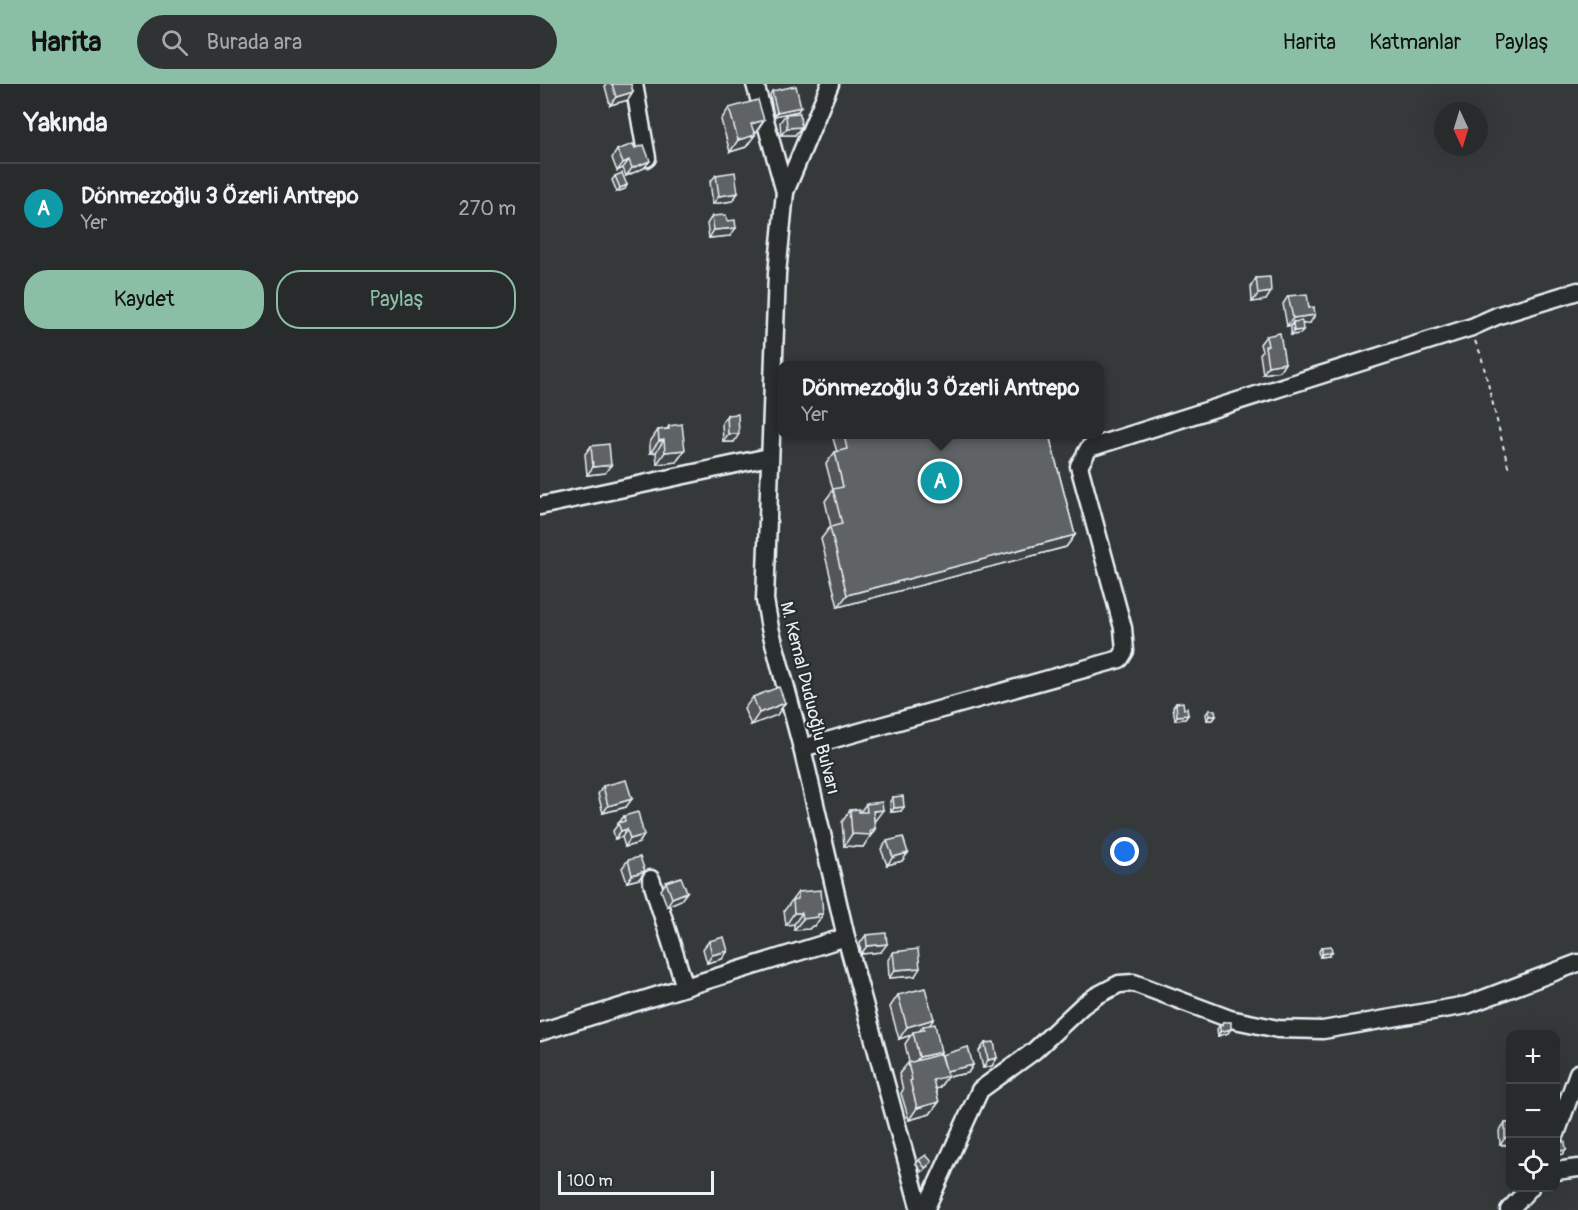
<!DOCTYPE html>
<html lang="tr">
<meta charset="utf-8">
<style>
body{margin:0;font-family:Pangolin,sans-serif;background:#303334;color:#f1f3f6}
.controls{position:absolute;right:18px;bottom:18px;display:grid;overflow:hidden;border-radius:12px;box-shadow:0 6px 24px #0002}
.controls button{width:54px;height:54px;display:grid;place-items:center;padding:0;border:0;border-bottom:2px solid #444748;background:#282b2c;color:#f1f3f6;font:30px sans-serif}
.compass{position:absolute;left:894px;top:18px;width:54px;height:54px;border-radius:50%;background:#282b2c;box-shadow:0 6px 24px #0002;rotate:176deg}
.scale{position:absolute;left:18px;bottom:15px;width:156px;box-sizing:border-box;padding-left:6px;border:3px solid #e8f1f8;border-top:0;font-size:16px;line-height:21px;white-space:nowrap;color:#e8f1f8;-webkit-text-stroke:4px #2a2d2e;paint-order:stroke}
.you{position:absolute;left:585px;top:768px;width:21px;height:21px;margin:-15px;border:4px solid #fff;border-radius:50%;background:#1a73e8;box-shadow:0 0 0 9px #1a73e833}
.badge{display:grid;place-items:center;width:39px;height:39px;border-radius:50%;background:#8abfa5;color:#fff;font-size:20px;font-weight:700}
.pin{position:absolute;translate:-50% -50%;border:3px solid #fff;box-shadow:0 2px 6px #0006}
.popup{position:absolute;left:237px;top:277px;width:327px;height:78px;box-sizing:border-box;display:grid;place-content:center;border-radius:12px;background:#282b2c;filter:drop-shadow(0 2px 4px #0005);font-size:20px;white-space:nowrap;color:#a5a7a9}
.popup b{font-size:22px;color:#f1f3f6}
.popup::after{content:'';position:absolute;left:50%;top:100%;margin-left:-12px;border:12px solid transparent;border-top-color:#282b2c}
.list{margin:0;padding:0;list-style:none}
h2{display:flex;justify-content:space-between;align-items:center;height:78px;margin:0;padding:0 24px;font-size:26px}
h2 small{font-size:20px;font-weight:400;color:#a5a7a9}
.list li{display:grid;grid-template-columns:39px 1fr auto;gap:18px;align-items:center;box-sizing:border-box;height:90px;padding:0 24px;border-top:2px solid #444748}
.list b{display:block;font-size:22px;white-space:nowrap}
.list p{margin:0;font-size:20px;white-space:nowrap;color:#a5a7a9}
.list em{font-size:20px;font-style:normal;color:#a5a7a9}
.actions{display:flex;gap:12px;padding:18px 24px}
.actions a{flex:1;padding:14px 0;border:2px solid #8abfa5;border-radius:24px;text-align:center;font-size:21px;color:#8abfa5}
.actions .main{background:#8abfa5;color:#111}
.icon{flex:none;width:33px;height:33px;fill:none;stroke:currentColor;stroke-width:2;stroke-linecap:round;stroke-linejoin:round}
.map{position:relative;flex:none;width:1038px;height:1126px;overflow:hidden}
header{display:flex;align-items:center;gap:36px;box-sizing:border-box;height:84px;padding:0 30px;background:#8abfa5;color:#111}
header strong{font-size:28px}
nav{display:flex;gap:33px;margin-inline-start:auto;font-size:21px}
.search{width:420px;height:54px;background:#303334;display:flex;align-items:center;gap:15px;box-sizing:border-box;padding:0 21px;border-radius:33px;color:#a5a7a9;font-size:22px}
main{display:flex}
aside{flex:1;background:#282b2c}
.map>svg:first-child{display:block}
</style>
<header>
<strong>Harita</strong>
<div class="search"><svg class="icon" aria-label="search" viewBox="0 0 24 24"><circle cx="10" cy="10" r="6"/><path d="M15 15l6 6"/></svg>Burada ara</div>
<nav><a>Harita</a><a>Katmanlar</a><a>Paylaş</a></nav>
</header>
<main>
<aside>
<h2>Yakında<small></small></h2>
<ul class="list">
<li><span class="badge" style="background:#0f9aa8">A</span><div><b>Dönmezoğlu 3 Özerli Antrepo</b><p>Yer</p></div><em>270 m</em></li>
</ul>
<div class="actions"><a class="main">Kaydet</a><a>Paylaş</a></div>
</aside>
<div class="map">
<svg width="1038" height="1126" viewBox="0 0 1038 1126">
<rect width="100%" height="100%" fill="#35393a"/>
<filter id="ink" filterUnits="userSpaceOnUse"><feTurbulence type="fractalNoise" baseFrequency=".0167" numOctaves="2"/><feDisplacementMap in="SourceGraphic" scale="12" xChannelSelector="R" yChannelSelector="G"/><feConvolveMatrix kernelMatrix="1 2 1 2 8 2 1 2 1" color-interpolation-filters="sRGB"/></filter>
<g filter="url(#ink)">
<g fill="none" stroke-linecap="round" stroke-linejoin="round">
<defs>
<g id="minor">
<polyline points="94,0 107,74"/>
<polyline points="215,0 245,108"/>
<polyline points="290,0 245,108 237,190 225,516 230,544 262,664 306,853 380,1126"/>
<polyline points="0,422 229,373"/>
<polyline points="262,664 580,575 585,567 583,544 539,382 549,364 932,243 959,231 1038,207"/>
<polyline points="111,795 145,903"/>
<polyline points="0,948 306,853"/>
<polyline points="1016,1050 1038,989"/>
<polyline points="1016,1087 1038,1084"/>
<polyline points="385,1126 440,1006 494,967 542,922 556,912 579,900 594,899 690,935 738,945 783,946 927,921 1038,879"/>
<polyline points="969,1126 990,1104"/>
</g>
</defs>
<use href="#minor" stroke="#e8f1f8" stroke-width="21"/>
<polyline stroke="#e8f1f8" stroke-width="2" stroke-dasharray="4.5 4.5" stroke-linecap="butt" points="935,257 941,271 969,386"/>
<use href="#minor" stroke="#2a2d2e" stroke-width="16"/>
</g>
<g fill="#525557" stroke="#e8f1f8" stroke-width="1.5">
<polygon points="66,0 91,0 93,8 88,16 70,21 65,2"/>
<polygon points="232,7 258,27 234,32 230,11"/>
<polygon points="189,24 216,48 214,49 206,63 190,68 181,36"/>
<polygon points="246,30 261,43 255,51 241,51 240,38"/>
<polygon points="77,66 104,84 86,92 83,84 77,87 72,74"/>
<polygon points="176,91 198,109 192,117 173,120 170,98"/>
<polygon points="75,92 87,101 85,105 77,108 72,96"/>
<polygon points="172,132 190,152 169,154 167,140"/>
<polygon points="716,194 726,216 712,218 711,202"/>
<polygon points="748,212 770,239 762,240 760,250 751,251 751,241 747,242 743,220"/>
<polygon points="726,252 745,279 740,287 723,290 720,270 722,267 720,260"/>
<polygon points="187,331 194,358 183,358 182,339"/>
<polygon points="129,342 145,366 136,378 117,380 116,368 110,369 110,358 118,346 127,345"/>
<polygon points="292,351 509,351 535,451 526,463 298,523 281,455 290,443 291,443 285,417 293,406 286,380 295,368 297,368"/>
<polygon points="51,362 71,381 65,389 47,391 45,370"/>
<polygon points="213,613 245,619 237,631 211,641 204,625"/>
<polygon points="636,619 644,625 648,631 645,635 635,636 633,623"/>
<polygon points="669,626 676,632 673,636 667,636 666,630"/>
<polygon points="63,702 86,723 63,729 58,710"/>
<polygon points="353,713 361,727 351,728 350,717"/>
<polygon points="326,720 334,738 335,745 323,763 304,762 302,738 310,726 320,728"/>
<polygon points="84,732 104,751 99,759 85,763 82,753 75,755 73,747"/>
<polygon points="347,757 362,777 347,781 341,765"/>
<polygon points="88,776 105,787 99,795 87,798 82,784"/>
<polygon points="126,798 147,808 141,816 127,822 121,806"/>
<polygon points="258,808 283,830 275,842 272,842 269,845 254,846 254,840 246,841 244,827"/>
<polygon points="326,851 341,868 321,870 320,859"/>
<polygon points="169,857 182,875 167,879 163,865"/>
<polygon points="782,863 792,868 789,872 780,873 779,867"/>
<polygon points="353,868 375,892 349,894 348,876"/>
<polygon points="358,911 390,941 401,968 400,970 433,981 428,989 407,993 399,1004 395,1005 399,1018 390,1030 369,1036 361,1009 363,1006 359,990 368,979 369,978 365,960 371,951 359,955 350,923"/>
<polygon points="683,938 688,949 678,952 677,945"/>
<polygon points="445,959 457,974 452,982 443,984 439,967"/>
<polygon points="965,1039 970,1039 970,1061 960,1061 959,1047"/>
<polygon points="1018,1058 1026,1066 1023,1070 1017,1071 1016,1062"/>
<polygon points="379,1076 389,1082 382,1088 376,1080"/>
</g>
<g fill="#424547" stroke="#e8f1f8" stroke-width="1.5">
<polygon points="93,8 88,16 70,21 76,13"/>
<polygon points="261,23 258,27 234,32 237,28"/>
<polygon points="224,36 216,48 203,52 211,40"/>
<polygon points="261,43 255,51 241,51 247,44"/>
<polygon points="215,51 206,63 190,68 198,56"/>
<polygon points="89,76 83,84 77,87 83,79"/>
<polygon points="110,77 104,84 86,92 92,84"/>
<polygon points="87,101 85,105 77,108 80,104"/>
<polygon points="198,109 192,117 173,120 179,112"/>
<polygon points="196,144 190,152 169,154 174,146"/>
<polygon points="731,208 726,216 712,218 718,210"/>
<polygon points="775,231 770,239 753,241 753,238 751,241 747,242 753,234"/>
<polygon points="763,246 760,250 751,251 754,247"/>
<polygon points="745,279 740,287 723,290 728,282"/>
<polygon points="188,350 199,350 194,358 183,358"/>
<polygon points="124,356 116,368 110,369 119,357"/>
<polygon points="145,366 136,378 117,380 125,368"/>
<polygon points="71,381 65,389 47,391 53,383"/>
<polygon points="535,451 526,463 298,523 307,511"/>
<polygon points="245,619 237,631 211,641 219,629"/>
<polygon points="648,631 645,635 635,636 637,632"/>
<polygon points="669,632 676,632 673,636 667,636"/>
<polygon points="92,715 86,723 63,729 68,722"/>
<polygon points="364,723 361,727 351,728 354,724"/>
<polygon points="343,726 334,738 333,727"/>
<polygon points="87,745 82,753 75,755 81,747"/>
<polygon points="335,745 323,763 304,762 312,750"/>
<polygon points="104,751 99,759 85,763 90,755"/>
<polygon points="368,769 362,777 347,781 353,773"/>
<polygon points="105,787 99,795 87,798 92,791"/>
<polygon points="147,808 141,816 127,822 132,814"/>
<polygon points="254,829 262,829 254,840 246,841"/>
<polygon points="278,830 283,830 275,842 272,842 269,845 254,846 263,835"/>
<polygon points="347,860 341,868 321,870 327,862"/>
<polygon points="188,867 182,875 167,879 172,871"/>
<polygon points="792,868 789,872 780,873 782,870"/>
<polygon points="380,884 375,892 349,894 355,886"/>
<polygon points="394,935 385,947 383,942 378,949 373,948 371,951 359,955 367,943"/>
<polygon points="691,945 688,949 678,952 680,948"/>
<polygon points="401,968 393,980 370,985 379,973"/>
<polygon points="457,974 452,982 443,984 448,976"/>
<polygon points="433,981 428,989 407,993 399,1004 385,1008 393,996 406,987"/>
<polygon points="399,1018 390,1030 369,1036 377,1024"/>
<polygon points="970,1053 970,1061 960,1061 965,1054"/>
<polygon points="1026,1066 1023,1070 1017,1071 1019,1067"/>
</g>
<g fill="#5f6365" stroke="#e8f1f8" stroke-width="1.5">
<polygon points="72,0 91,0 93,8 76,13"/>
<polygon points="256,2 261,23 237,28 232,7"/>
<polygon points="218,16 224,36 211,40 215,51 198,56 189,24"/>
<polygon points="260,29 261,43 247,44 246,30"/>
<polygon points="93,60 95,64 104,61 110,77 92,84 89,76 83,79 77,66"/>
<polygon points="195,88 198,109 179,112 176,91"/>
<polygon points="82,89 87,101 80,104 75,92"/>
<polygon points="186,131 187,137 195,136 196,144 174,146 172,132"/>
<polygon points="730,193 731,208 718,210 716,194"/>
<polygon points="767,210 769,224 774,223 775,231 753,234 748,212"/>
<polygon points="762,237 763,246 754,247 753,238"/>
<polygon points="740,249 745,279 728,282 725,262 728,262 726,252"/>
<polygon points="198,330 199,350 188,350 187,331"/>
<polygon points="142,340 145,366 125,368 124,356 119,357 118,346 129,345 129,342"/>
<polygon points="304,351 509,351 535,451 307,511 290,443 302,440 293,405 303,403 295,368 307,365"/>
<polygon points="69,360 71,381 53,383 51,362"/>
<polygon points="239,603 245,619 219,629 213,613"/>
<polygon points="643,618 644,625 647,624 648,631 637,632 636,619"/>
<polygon points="669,626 675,626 676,632 669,632"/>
<polygon points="86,696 92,715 68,722 63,702"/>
<polygon points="363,712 364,723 354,724 353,713"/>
<polygon points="342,718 343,726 333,727 335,745 330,746 331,751 312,750 310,726 319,725 319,728 327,728 326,720"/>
<polygon points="98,728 104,751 90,755 87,745 81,747 78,739 85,737 84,732"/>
<polygon points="363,753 368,769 353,773 347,757"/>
<polygon points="100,773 105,787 92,791 88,776"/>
<polygon points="141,793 147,808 132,814 126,798"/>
<polygon points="281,806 283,830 278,830 278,833 263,835 262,829 254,829 253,816 258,815 258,808"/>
<polygon points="346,849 347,860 327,862 326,851"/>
<polygon points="184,853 188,867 172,871 169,857"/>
<polygon points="791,862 792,868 782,870 782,863"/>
<polygon points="378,865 380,884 355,886 353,868"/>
<polygon points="385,904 394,935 367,943 358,911"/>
<polygon points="683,938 691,938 691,945 680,948 680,941 683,941"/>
<polygon points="395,940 401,968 379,973 373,948 384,946 383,942"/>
<polygon points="454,958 457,974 448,976 445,959"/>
<polygon points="428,963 433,981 406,987 402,971"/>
<polygon points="401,970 408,992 393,996 399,1018 377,1024 370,997 372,996 368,979"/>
<polygon points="965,1039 970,1039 970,1053 965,1054"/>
<polygon points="1018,1058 1025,1058 1026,1066 1019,1067"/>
<polygon points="386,1071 392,1078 385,1084 379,1076"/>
</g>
</g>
<g text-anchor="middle" stroke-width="4.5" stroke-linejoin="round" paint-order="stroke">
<g font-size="18" fill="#e8f1f8" stroke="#2a2d2e">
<text transform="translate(270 614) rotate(76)" y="6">M. Kemal Duduoğlu Bulvarı</text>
</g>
</g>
</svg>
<div class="controls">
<button>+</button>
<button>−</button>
<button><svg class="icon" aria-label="locate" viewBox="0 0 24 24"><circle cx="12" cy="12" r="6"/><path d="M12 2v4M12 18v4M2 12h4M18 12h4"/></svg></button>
</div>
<svg class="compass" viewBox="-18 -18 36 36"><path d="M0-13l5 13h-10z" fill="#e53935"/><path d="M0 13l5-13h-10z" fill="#a5a7a9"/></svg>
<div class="scale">100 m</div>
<div class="you"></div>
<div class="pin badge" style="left:400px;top:397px;background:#0f9aa8">A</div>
<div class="popup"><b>Dönmezoğlu 3 Özerli Antrepo</b>Yer</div>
</div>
</main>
